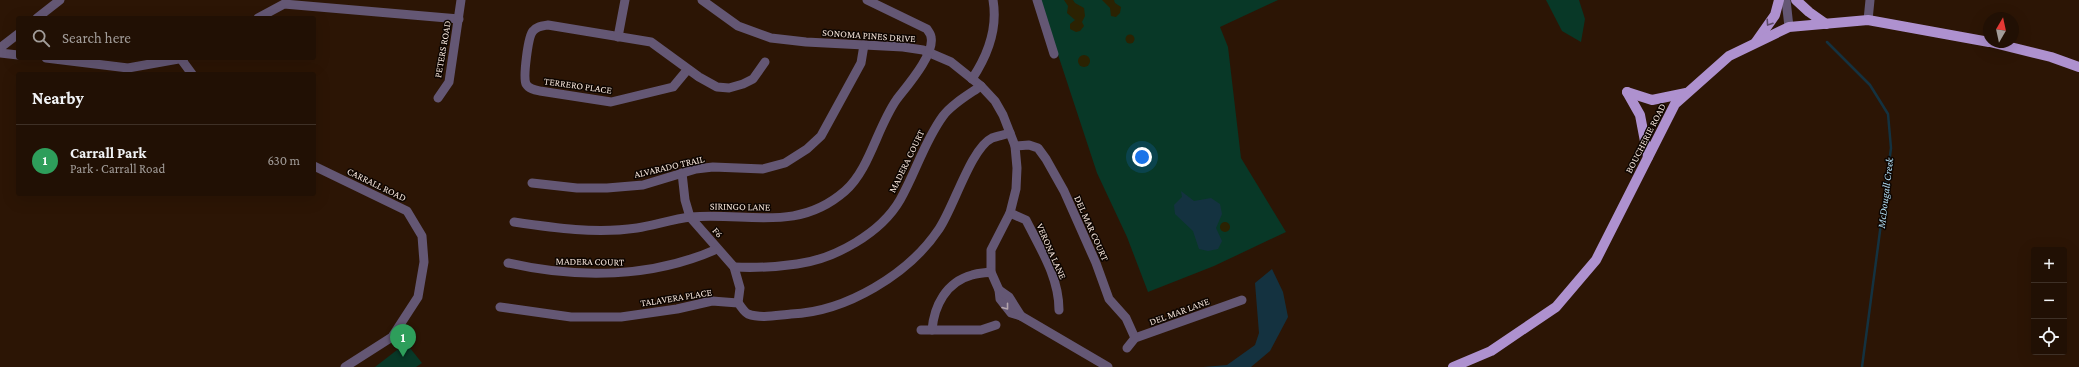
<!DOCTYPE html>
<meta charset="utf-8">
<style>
body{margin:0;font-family:"Crimson Pro",serif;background:#2d1e13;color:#f1f3f6}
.controls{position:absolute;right:12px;bottom:12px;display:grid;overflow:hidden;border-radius:4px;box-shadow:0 4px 16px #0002}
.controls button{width:36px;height:36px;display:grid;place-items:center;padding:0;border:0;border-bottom:1px solid #3e3026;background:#211004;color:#f1f3f6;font:20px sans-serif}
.compass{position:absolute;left:1983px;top:12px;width:36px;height:36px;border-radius:50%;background:#211004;box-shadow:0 4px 16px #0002;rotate:9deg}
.you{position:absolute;left:1142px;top:157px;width:14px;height:14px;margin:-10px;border:3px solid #fff;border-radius:50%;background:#1a73e8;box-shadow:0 0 0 6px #1a73e833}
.badge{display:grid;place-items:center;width:26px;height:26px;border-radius:50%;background:#52cbd7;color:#fff;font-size:13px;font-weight:700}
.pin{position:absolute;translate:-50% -33px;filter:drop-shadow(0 1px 2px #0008)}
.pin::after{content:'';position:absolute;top:21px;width:14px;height:12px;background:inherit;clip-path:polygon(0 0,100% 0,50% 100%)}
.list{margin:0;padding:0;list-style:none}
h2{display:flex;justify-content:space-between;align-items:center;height:52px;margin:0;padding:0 16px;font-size:17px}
h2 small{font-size:13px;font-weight:400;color:#a29d9a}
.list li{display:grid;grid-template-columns:26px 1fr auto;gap:12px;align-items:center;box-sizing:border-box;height:72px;padding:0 16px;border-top:1px solid #3e3026}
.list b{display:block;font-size:15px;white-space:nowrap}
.list p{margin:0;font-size:13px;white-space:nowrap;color:#a29d9a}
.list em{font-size:13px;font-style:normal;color:#a29d9a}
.icon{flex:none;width:22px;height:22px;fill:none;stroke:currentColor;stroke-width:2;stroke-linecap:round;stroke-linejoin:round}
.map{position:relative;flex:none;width:2079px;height:367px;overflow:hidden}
.search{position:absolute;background:#211004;box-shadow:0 4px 16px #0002;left:16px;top:16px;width:300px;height:44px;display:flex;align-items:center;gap:10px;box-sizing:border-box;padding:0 14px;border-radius:4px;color:#a29d9a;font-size:15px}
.panel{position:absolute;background:#211004;box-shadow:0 4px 16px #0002;left:16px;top:72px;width:300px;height:124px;border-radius:4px}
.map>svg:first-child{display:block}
</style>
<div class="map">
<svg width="2079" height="367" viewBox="0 0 2079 367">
<rect width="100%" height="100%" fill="#2c1505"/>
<g fill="#083827">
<polygon points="1040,0 1278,0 1220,27 1228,47 1241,158 1286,232 1214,266 1148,292 1127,237 1097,173"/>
<polygon points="1546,0 1579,0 1585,19 1581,42 1562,31"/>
<polygon points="406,343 422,363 416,367 375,367"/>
</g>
<g fill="#2b2202">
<polygon points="1064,0 1073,0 1075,3 1084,8 1085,16 1082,22 1084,26 1080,31 1076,32 1070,29 1070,24 1075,20 1067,13 1068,6"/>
<polygon points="1102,0 1114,0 1115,3 1121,7 1120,13 1116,17 1111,16 1110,8"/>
<circle cx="1130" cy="39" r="4.5"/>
<circle cx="1084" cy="61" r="6"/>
<circle cx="1225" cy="227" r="5"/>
</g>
<g fill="#143240">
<polygon points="1181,191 1194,201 1211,198 1220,204 1222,214 1216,228 1222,241 1218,249 1208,251 1199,249 1193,231 1175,214 1174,205 1182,197"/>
<polygon points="1272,269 1283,292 1288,317 1270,351 1251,367 1203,367 1227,365 1255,345 1259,333 1255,283"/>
</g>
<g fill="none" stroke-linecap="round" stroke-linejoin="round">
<polyline stroke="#143240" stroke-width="2.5" points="1827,42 1870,85 1888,114 1891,148 1862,367"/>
<g stroke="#645774" stroke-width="9">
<polyline points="702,0 738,26 771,38 806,42 903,47 923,50 951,62 981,86 995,101 1003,115 1015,146 1017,168 1016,189 1010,213 991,250 991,272 999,290 1000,299 1011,313 1021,316 1108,367"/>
<polyline points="1037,0 1054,54"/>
<polyline points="1786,0 1789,27"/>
<polyline points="37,18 60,0"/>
<polyline points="258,18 284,4 459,19"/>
<polyline points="1868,20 1870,0"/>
<polyline points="618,37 625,0"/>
<polyline points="0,48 18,34"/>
<polyline points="0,53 18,55"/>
<polyline points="46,58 128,68 184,58"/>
<polyline points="181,59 192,74"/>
<path d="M688,69L673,87L611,102L540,91C535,90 529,89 526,84C523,77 528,36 533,31C537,26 542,26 548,25L651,42L699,77L717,87L729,88L743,84L753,79L765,62"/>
<path d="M972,79C988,55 998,29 993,0"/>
<polyline points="438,98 449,82 461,0"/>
<polyline points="1015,146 1029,145 1038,148 1046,159 1064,191 1096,263 1109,299 1126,318 1135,338"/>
<polyline points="314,166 407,211 422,236 424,262 418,297 392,337 345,367"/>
<polyline points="682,173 685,200 690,217 734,267 740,288 738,303"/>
<polyline points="532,183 577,188 607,188 643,185 696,169 713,167 763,169 785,163 807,149 821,136 861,63 864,45"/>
<path d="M1010,213L1026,220C1040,248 1059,277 1059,310"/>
<path d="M514,222C555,228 596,234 637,228C655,225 673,219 691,217C747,212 797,233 845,191C870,169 877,127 897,99C907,86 935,54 931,37C931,34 928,31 927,29L867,0"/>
<path d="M508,263C578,279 652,278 717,249"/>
<path d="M734,267C755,268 776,267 797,264C835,259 881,233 900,200C916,172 924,142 943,116C952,104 968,95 981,86"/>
<polyline points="999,290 1009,297 1021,316"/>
<path d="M500,307L571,317H621L677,309L712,301L738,303C741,306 744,312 748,314C761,319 778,315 791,314C846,312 909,274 939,229C954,207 971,148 992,138C997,136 1004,135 1010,133"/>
<polyline points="921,330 981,330 996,325"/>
<path d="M932,330C934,306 946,282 972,275C978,273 985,273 991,272"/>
<polyline points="1127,348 1135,338 1242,300"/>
</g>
<g stroke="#ae91cf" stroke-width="10">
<polyline points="1796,0 1809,12 1826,24"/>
<polyline points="1756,42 1775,15 1779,0"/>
<polyline points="1990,42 2051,57 2079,67"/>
<polyline points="1627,92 1640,115 1648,157"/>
<polyline points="1627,92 1652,100 1686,93"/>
<polyline points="1453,367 1491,351 1556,307 1596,260 1675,104 1729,56 1789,27 1868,20 1989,42"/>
</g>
</g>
<defs><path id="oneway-chevron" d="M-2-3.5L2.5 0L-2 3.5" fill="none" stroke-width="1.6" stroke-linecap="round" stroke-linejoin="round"/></defs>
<use stroke="#5e4b68" href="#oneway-chevron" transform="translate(1769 23) rotate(124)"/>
<use stroke="#b3a4ab" href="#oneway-chevron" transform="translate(1006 307) rotate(52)"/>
<g text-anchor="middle" stroke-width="3" stroke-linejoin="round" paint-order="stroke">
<g font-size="10" fill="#f4e3d8" stroke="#0d0501">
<text transform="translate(869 35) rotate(4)" y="4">SONOMA PINES DRIVE</text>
<text transform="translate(442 49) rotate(-80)" y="4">PETERS ROAD</text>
<text transform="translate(578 85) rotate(8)" y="4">TERRERO PLACE</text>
<text transform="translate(1645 138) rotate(-63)" y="4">BOUCHERIE ROAD</text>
<text transform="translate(906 161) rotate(-64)" y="4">MADERA COURT</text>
<text transform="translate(669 166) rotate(-13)" y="4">ALVARADO TRAIL</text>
<text transform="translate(377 184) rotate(26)" y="4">CARRALL ROAD</text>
<text transform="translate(740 206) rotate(1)" y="4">SIRINGO LANE</text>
<text transform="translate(1092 228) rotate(66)" y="4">DEL MAR COURT</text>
<text transform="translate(718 232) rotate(49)" y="4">F6</text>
<text transform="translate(1052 251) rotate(66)" y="4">VERONA LANE</text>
<text transform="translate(590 261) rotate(1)" y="4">MADERA COURT</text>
<text transform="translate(676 297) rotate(-9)" y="4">TALAVERA PLACE</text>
<text transform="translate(1179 311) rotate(-20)" y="4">DEL MAR LANE</text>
</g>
<g font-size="11" font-style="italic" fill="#b2def5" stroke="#0d0501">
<text transform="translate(1885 193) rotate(-83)" y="4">McDougall Creek</text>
</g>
</g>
</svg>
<div class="controls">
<button>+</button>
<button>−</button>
<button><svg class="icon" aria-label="locate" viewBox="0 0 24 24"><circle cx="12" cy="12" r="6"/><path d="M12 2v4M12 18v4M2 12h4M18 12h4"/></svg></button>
</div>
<svg class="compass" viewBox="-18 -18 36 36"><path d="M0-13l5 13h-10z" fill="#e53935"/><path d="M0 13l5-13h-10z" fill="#a29d9a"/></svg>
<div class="you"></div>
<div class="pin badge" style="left:403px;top:357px;background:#2e9e5b">1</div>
<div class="search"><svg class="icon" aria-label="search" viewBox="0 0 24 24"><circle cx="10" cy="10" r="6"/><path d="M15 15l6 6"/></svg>Search here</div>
<section class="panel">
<h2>Nearby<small></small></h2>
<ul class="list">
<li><span class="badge" style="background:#2e9e5b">1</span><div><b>Carrall Park</b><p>Park · Carrall Road</p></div><em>630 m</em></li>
</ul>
</section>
</div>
